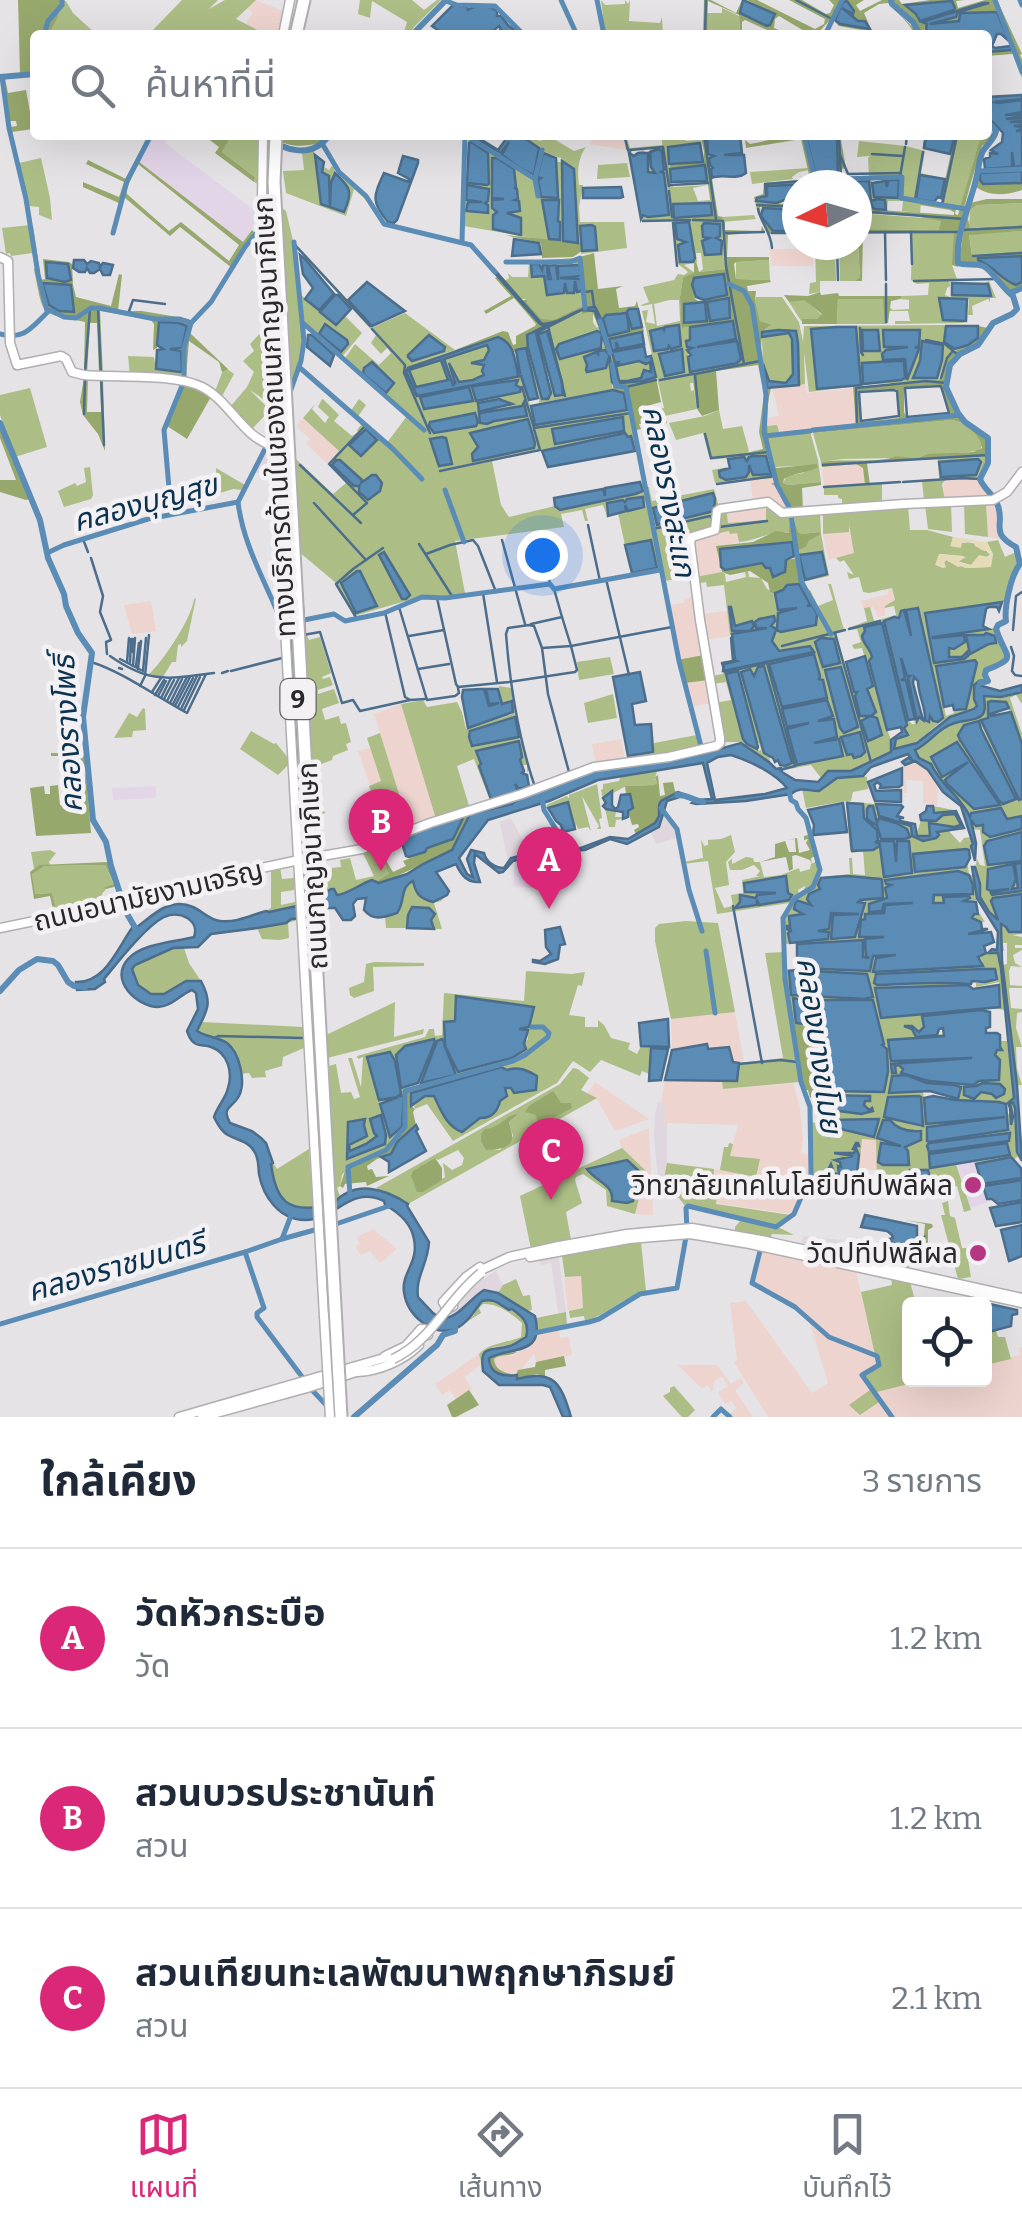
<!DOCTYPE html>
<html lang="th">
<meta charset="utf-8">
<style>
body{margin:0;font-family:Bitter,"Noto Sans Thai",serif;background:#f6f6f7;color:#1f2937}
.controls{position:absolute;right:30px;bottom:30px;display:grid;overflow:hidden;border-radius:10px;box-shadow:0 10px 40px #0002}
.controls button{width:90px;height:90px;display:grid;place-items:center;padding:0;border:0;border-bottom:2px solid #e0e1e3;background:#fff;color:#1f2937;font:50px sans-serif}
.compass{position:absolute;left:782px;top:170px;width:90px;height:90px;border-radius:50%;background:#fff;box-shadow:0 10px 40px #0002;rotate:265deg}
.you{position:absolute;left:542px;top:555px;width:35px;height:35px;margin:-25px;border:8px solid #fff;border-radius:50%;background:#1a73e8;box-shadow:0 0 0 15px #1a73e833}
.badge{display:grid;place-items:center;width:65px;height:65px;border-radius:50%;background:#db2777;color:#fff;font-size:32px;font-weight:700}
.pin{position:absolute;translate:-50% -82px;filter:drop-shadow(0 2px 5px #0008)}
.pin::after{content:'';position:absolute;top:52px;width:35px;height:30px;background:inherit;clip-path:polygon(0 0,100% 0,50% 100%)}
.list{margin:0;padding:0;list-style:none}
h2{display:flex;justify-content:space-between;align-items:center;height:130px;margin:0;padding:0 40px;font-size:42px}
h2 small{font-size:32px;font-weight:400;color:#747a83}
.list li{display:grid;grid-template-columns:65px 1fr auto;gap:30px;align-items:center;box-sizing:border-box;height:180px;padding:0 40px;border-top:2px solid #e0e1e3}
.list b{display:block;font-size:38px;white-space:nowrap}
.list p{margin:0;font-size:32px;white-space:nowrap;color:#747a83}
.list em{font-size:32px;font-style:normal;color:#747a83}
.icon{flex:none;width:55px;height:55px;fill:none;stroke:currentColor;stroke-width:2;stroke-linecap:round;stroke-linejoin:round}
.map{position:relative;flex:none;width:1022px;height:1417px;overflow:hidden}
.search{position:absolute;background:#fff;box-shadow:0 10px 40px #0002;left:30px;right:30px;top:30px;height:110px;display:flex;align-items:center;gap:25px;box-sizing:border-box;padding:0 35px;border-radius:10px;color:#747a83;font-size:38px}
.sheet{height:670px;background:#fff}
nav{display:flex;justify-content:space-around;align-items:center;box-sizing:border-box;height:140px;border-top:2px solid #e0e1e3;background:#fff;font-size:28px;color:#747a83}
nav a{display:grid;justify-items:center;gap:5px}
nav .on{color:#db2777}
.map>svg:first-child{display:block}
</style>
<div class="map">
<svg width="1022" height="1417" viewBox="0 0 1022 1417">
<rect width="100%" height="100%" fill="#e6e3e6"/>
<g fill="#dfd6de">
<polygon points="269,446 272,447 274,490 269,487 265,475 254,472"/>
<polygon points="665,809 677,827 679,837 656,844 650,831 659,826"/>
<polygon points="511,818 522,839 534,835 538,843 522,846 520,856 507,859 500,822"/>
<polygon points="658,1102 666,1102 664,1122 667,1123 667,1163 664,1180 658,1180 654,1135 655,1115"/>
<polygon points="803,1236 842,1240 839,1255 801,1247"/>
<polygon points="849,1241 896,1247 894,1260 903,1262 902,1268 846,1257"/>
<polygon points="559,1257 566,1312 558,1313 551,1262 542,1266 540,1260"/>
<polygon points="496,1271 503,1285 498,1293 484,1290 471,1298 458,1314 442,1319 472,1286"/>
</g>
<g fill="#eed4cf">
<polygon points="256,0 285,12 280,35 267,35 245,24 253,12 247,8"/>
<polygon points="596,135 624,135 626,150 589,144"/>
<polygon points="770,249 813,249 813,266 771,266"/>
<polygon points="805,384 807,393 853,388 857,425 779,435 777,425 766,425 766,418 779,416 772,388"/>
<polygon points="303,418 340,451 328,464 306,444 310,439 296,426"/>
<polygon points="856,464 863,468 865,484 824,486 822,467"/>
<polygon points="771,477 775,482 772,485 776,486 789,511 780,512 766,504 766,520 727,524 726,508 754,505 750,480"/>
<polygon points="962,479 979,480 995,503 998,511 997,529 1001,539 988,537 986,504 945,504 943,481"/>
<polygon points="719,531 729,531 738,533 739,542 716,547 722,573 696,577 692,540"/>
<polygon points="849,531 855,553 828,560 823,534"/>
<polygon points="892,588 895,601 885,606 885,616 878,617 873,607 863,608 861,601 888,594 888,589"/>
<polygon points="695,596 704,655 680,660 669,605 684,603 684,599"/>
<polygon points="151,601 156,631 132,634 124,605"/>
<polygon points="728,611 730,636 704,640 701,614"/>
<polygon points="709,680 713,703 691,707 685,683"/>
<polygon points="401,704 436,819 410,829 374,714"/>
<polygon points="621,739 625,759 596,764 592,744"/>
<polygon points="370,748 381,781 370,785 358,751"/>
<polygon points="913,761 928,770 938,785 937,805 923,803 923,781 906,780 907,793 904,793 904,765"/>
<polygon points="735,1012 744,1063 733,1062 707,1049 706,1044 672,1050 671,1019"/>
<polygon points="665,1080 722,1081 723,1089 793,1083 800,1107 803,1140 801,1153 809,1155 809,1163 807,1183 792,1214 662,1196 660,1180 664,1179 667,1163 720,1170 723,1155 730,1155 738,1125 664,1123 666,1103 661,1102"/>
<polygon points="595,1082 649,1119 615,1131 597,1099 587,1094"/>
<polygon points="649,1128 653,1215 635,1214 646,1171 622,1148 619,1140"/>
<polygon points="862,1138 877,1140 877,1170 868,1170 872,1182 881,1183 881,1185 853,1182 858,1170"/>
<polygon points="373,1229 397,1249 380,1263 370,1251 360,1255 356,1246 360,1244 357,1237"/>
<polygon points="759,1249 856,1271 877,1364 861,1373 862,1378 891,1417 768,1417 734,1362 737,1360 730,1303 746,1301 812,1393 828,1383 808,1317 793,1304 750,1283"/>
<polygon points="581,1275 583,1308 568,1311 564,1278"/>
<polygon points="559,1330 560,1338 569,1337 572,1355 536,1362 534,1354 517,1375 503,1372 494,1363 494,1359 498,1356 513,1355 530,1345 536,1333"/>
<polygon points="1022,1347 1022,1417 894,1417 876,1389 921,1380 984,1380 985,1364 1020,1355 1019,1348"/>
<polygon points="479,1354 481,1364 465,1377 472,1389 456,1399 450,1390 442,1395 435,1384"/>
<polygon points="678,1365 717,1365 731,1384 741,1378 744,1383 735,1390 753,1417 731,1417 729,1415 736,1408 731,1401 725,1404 718,1392 728,1386 722,1376 715,1381 712,1392 708,1385 702,1389"/>
</g>
<g fill="#e3d5e8">
<polygon points="152,135 168,135 165,143 257,212 252,230 243,243 138,161"/>
<polygon points="156,786 156,798 113,800 112,788"/>
<polygon points="533,855 531,888 513,886 515,861"/>
<polygon points="975,1162 988,1202 970,1208 957,1164"/>
</g>
<g fill="#acbd86" fill-rule="evenodd">
<polygon points="61,0 66,1 73,13 97,35 49,35 58,17"/>
<polygon points="182,0 218,0 209,9 225,0 256,0 236,19 267,35 190,35 186,31 181,35 148,35"/>
<polygon points="360,0 412,0 424,10 437,0 441,0 414,27 409,35 403,35 407,22 372,1 370,18 358,14"/>
<polygon points="598,0 603,17 601,0 605,5 625,4 625,0 628,4 630,0 629,21 660,23 662,17 663,35 605,35"/>
<polygon points="722,8 739,16 740,35 707,35 707,13 722,13"/>
<polygon points="232,135 247,137 261,135 258,184 254,182 255,177 222,152"/>
<path d="M520,135L538,138L542,135L538,141L550,139L543,135H547L574,151L586,147C578,158 577,172 579,185H583L579,207L580,222H624L627,248L581,254L582,251L596,250L580,226L581,243H578L574,169L562,161L561,158L545,153L558,177L557,162H561L563,241L556,242L464,226L468,139L483,149L502,155L533,176L539,149ZM492,158L514,169L516,187L491,186Z"/>
<path d="M624,135H626L630,148L662,145V135H685L686,141L700,140L701,144L668,148L670,178L673,187L708,185L693,188L698,201L710,200L711,203L674,204V217L693,216V221L721,222L723,217L754,215L756,219L722,222L726,269L699,272L703,269L701,253H696L697,262L684,265L695,273L683,277L680,297L682,328L690,327L692,348L736,339L737,341L688,350L689,364L740,356L690,365V372L737,363L692,374L693,383H690L691,391L694,390L697,409L665,416L667,423L656,426V421H646L656,420L659,412L657,410L664,408L642,311L648,310L646,322L655,324L652,304L642,306L641,305L649,302L643,287L674,280L678,274L684,275L688,272L678,264L673,220L641,221L640,218L628,152L634,154L643,150L647,153L650,152V148L626,150ZM669,300H679L680,321L657,326L654,304ZM678,349L682,350L684,372L665,376L662,353Z"/>
<polygon points="959,135 981,135 960,210 944,207"/>
<path d="M266,141L267,159L276,164L278,205L282,204V208L286,211L295,249L298,292L318,310L334,294L335,295L320,313L336,325L345,316L362,333L341,358L306,328L301,366L291,395L294,425L292,427V458L296,459L333,494L346,483L328,464L339,451L303,418L315,404L312,409L325,423L329,417L318,407L322,399L324,400L339,415L334,421L352,436L358,432L357,430L361,425L350,412L359,399L366,405L357,418L386,444L407,416L343,361L355,344L379,365L391,353L387,348L381,354L371,343L376,335L297,248L294,242L373,327L405,313L455,350L403,367L413,397L522,376L535,424L627,408L624,395L627,394L636,451H635L631,437H628L624,433L556,447L555,450L541,451L540,449L440,470L441,472L492,461L501,505L509,517L555,506L560,510L603,501V489L605,488V498L635,494L643,491L642,481L660,565L658,546L646,487H649L652,501L714,489L719,507L715,528L691,536L692,577L664,581L660,569L657,568L654,559L631,564V561L654,555L652,552L631,556L630,553L652,549V545L630,549L629,544L625,545L618,513L625,511L606,505L607,516L603,505L585,509L588,521H585L582,510L561,514L564,527L455,541L465,593L440,598H416L354,616L336,583L298,551L302,636H307L309,640L320,637L331,673L322,677L323,679L330,677L333,685L318,690V694L334,689L339,703L322,709L325,720L339,716L341,724L346,723L351,742L346,744L348,750L333,756L332,760L311,768L312,782L320,789L309,794L313,804L326,813L314,815L316,855L304,864L305,903L264,212ZM325,324L347,340L348,342L342,352L319,335ZM430,335L445,349L444,351L412,361L409,355ZM491,383H513L521,390L476,400ZM499,399H503L510,406L481,411V414L522,406L524,417L494,421L487,424L481,423L478,403ZM528,420L535,446L477,451L478,448L476,442ZM713,493L716,507L653,508H654ZM357,571H360L377,606L357,613L341,583Z"/>
<polygon points="859,141 906,146 925,151 921,173 945,179 920,176 916,202 921,203 920,213 902,211 903,201 888,201 887,210 885,200 874,209 869,181 872,181 873,196 886,181 881,181 880,178 869,177 868,158 870,156 857,157"/>
<polygon points="314,151 321,204 330,206 329,178 322,170 324,167 329,170 332,166 335,168 334,172 364,196 376,215 365,199 354,189 346,216 286,193 283,171 304,170 302,152"/>
<polygon points="41,158 50,198 52,220 39,215 39,207 29,206 19,165 19,163"/>
<polygon points="627,163 630,177 597,179 598,165"/>
<polygon points="808,168 809,170 799,172 792,177 793,179 752,184 750,172"/>
<polygon points="1022,203 1022,225 969,228 970,210 977,205"/>
<polygon points="857,213 938,219 941,221 940,230 857,229"/>
<polygon points="30,225 33,253 11,256 10,253 6,254 2,228"/>
<polygon points="1022,231 1022,251 972,255 969,234"/>
<polygon points="912,233 955,233 952,265 957,279 949,279 950,286 947,288 945,295 950,297 988,284 984,283 989,281 996,298 990,298 990,302 988,299 972,306 973,315 968,315 969,299 940,298 943,320 966,321 963,323 895,324 895,321 910,321 908,311 889,311 889,307 893,310 909,309 909,300 900,299 902,296 928,295 929,283 917,284 911,280"/>
<polygon points="857,234 860,277 855,281 840,281 839,245 857,245"/>
<polygon points="815,245 835,245 836,281 820,281 820,292 809,294 810,283 816,282"/>
<polygon points="769,260 770,280 736,279 736,262"/>
<path d="M579,262C585,274 584,293 582,306L553,320H541L527,303L528,299H521L505,281L509,278L508,273L512,277H528L529,263Z"/>
<path d="M756,297H782L799,322L803,342L804,326L943,325L946,326L944,342L955,349L946,359L938,381L872,384L809,392L804,352L805,384L799,385L796,331L762,332L770,326L760,321L755,300ZM922,341L942,345L931,379H915L913,375L920,361ZM897,361L869,382L864,383L862,364Z"/>
<polygon points="804,299 822,315 817,319 801,321 789,302"/>
<polygon points="838,299 884,299 885,324 837,324"/>
<path d="M589,311H593V322L597,328L599,326L606,345L605,350L598,352L608,360L588,365L609,366L613,390L539,403V396L526,348L542,399L551,397L549,384L552,383L555,396L563,395L538,334L549,373L546,374L536,333L581,312L582,313ZM601,333L603,346L601,348L561,359L556,348L566,341Z"/>
<polygon points="265,328 269,403 250,390 270,410 252,429 265,440 271,432 272,443 262,441 214,394 223,370 226,368 234,374 221,398 230,407 247,387 254,372 243,361 254,351 250,344"/>
<polygon points="789,332 792,339 793,375 786,383 769,381 763,364 762,337"/>
<polygon points="496,341 499,343 488,349 488,357 510,353 510,357 490,360 488,370 490,377 487,378 484,360 473,365 484,364 485,374 473,380 458,382 451,367 455,383 453,385 444,358"/>
<polygon points="128,356 154,357 156,369 182,371 182,379 130,376"/>
<polygon points="648,359 652,365 651,376 619,381 616,366"/>
<polygon points="442,360 448,380 416,387 409,370"/>
<polygon points="30,388 47,447 15,457 0,415 0,395"/>
<polygon points="719,410 723,429 742,426 749,451 747,453 767,453 772,476 715,483 712,470 728,467 727,458 710,460 703,433 676,440 669,423 705,416"/>
<path d="M953,420C965,423 977,433 983,444L979,451L933,455L927,454L920,457L918,460L898,456L894,458L843,459L821,462L813,433Z"/>
<polygon points="777,425 780,435 810,431 818,460 821,482 788,485 783,483 787,476 803,473 818,465 775,467 768,442 766,426"/>
<path d="M986,457V463L979,480H945L942,484L945,501H924L922,481L939,479L938,459ZM978,459L981,461L975,476H941L939,462Z"/>
<polygon points="90,467 93,495 91,499 64,507 58,491 75,483 77,486 86,482 84,468"/>
<polygon points="216,468 245,485 242,490 233,489 217,494"/>
<polygon points="869,483 882,483 882,503 842,507 842,499 838,498 838,495 824,495 824,486 869,485"/>
<polygon points="951,503 952,532 928,529 925,504"/>
<polygon points="964,503 986,503 988,537 965,534"/>
<path d="M766,504L780,515L820,512L821,534L829,576L802,582L798,558H790L794,556L793,549L795,550L806,547L809,541L820,534L819,532L802,534L797,532L794,518L790,517V533C772,529 757,541 739,542L737,533L730,534L729,531L720,533L719,512L726,508L728,523L766,520Z"/>
<path d="M908,506L910,530H927L953,537L951,546C967,540 979,541 990,555L971,565L957,561L964,556L940,554L936,565L943,568L946,566L944,563L946,560L966,568L990,567L993,554L987,542L998,540L1005,557L1016,552L1019,565L1013,570L1006,601L925,613L924,615L934,662L964,659L968,655L966,653L962,657H949L948,648L965,642L933,638V637L994,628C997,638 1005,654 1005,661L986,669L985,680L979,681L977,707C968,711 961,713 953,716C928,725 924,747 893,749L896,739L907,735L903,728L907,725L881,624L865,627L863,641L871,651L887,729L891,740V752L855,770H834L821,778L811,765L783,770L782,767L791,764L756,671L754,675L780,765L777,762L750,669L741,672L764,753L770,757L769,762L741,742H723L715,703L731,700L726,682L712,684L711,676L723,674V671L731,669L813,652L810,646H807L779,651L772,641L776,631L773,627L730,635L724,585L707,587L706,582L696,584L695,577L722,572L725,574L726,582L746,577L745,572L748,571L749,577L761,578L767,589L775,593L776,606L809,602L800,587L803,585L806,591L810,590L818,606L833,600L828,584H831L844,630L835,634L853,691L873,686L862,648L854,649L852,645L861,642L857,629L850,630L848,628L867,621L864,608L870,607L874,621L896,615L894,606L885,608V606L895,600L892,588L869,593L863,592L859,577L849,579L847,572L854,575L844,560L840,562L836,558L854,553L849,525V532L823,534V511ZM918,608L943,717L933,721L906,610ZM817,614L815,619L778,630L777,616ZM898,618L913,680L914,675L918,673L930,720H923L919,716L910,675L906,674L892,620ZM886,619L900,654L915,724H912L908,720L884,621ZM821,638L834,639L839,663L823,666L817,639ZM975,661L966,709L954,710V713L946,716L935,667ZM841,667L858,727L844,733L840,728L825,671ZM738,671L757,743H759L761,749L760,751L743,739L726,674Z"/>
<path d="M196,598L187,641L181,647V644L178,645L176,662H172L163,677L148,675C162,663 192,618 194,599Z"/>
<polygon points="610,657 614,674 579,680 577,662"/>
<path d="M499,686L511,688L515,717L473,730L474,747L519,737V741L476,753L480,763L521,753L520,744H522L529,770L527,772V765H523L522,763L523,774L515,776L519,789L523,788L524,792L491,803L474,759L457,766L470,809L436,819L401,704L423,700L427,707L457,702L462,712L466,729L512,714L511,701L502,704ZM522,757L503,764L507,778H512L517,791L491,799L478,766Z"/>
<path d="M1022,692V704L1016,695L1010,698L1022,734V744L1006,702L991,701L988,718L981,721L1019,799H1022V816L984,825L985,835L990,837L1022,829V832L990,839L984,846L988,865L1022,861V863L1016,864L1018,878H1022V885L1021,880L1020,888H1022L991,894L1022,891V894L993,898L991,902L1000,922L1009,932H1022V934L1012,935L1022,937V945H1015V948H1022V950L1013,955L1015,963L1022,967L1011,966L1009,971L1010,985L1022,986V988H1009L1011,1008L1022,1009V1012L1017,1013L1016,1028L1022,1047H1016L1017,1069L1022,1085H1017L1003,965L1007,964V943H1003L1004,951H1001L1000,922L989,912L980,897V884L975,868L977,859L980,865L985,866L980,830L973,829C966,805 942,788 931,764L919,758L915,750C928,744 936,732 948,725C957,720 970,719 980,717L985,711L984,696L1001,697ZM979,721L1016,799L1014,801L964,725ZM957,742L999,805L974,809L947,784V778L960,769L954,776L962,777L969,771L968,762L942,777L931,757ZM1013,864L1016,879L987,889C985,871 998,871 1013,864Z"/>
<polygon points="613,694 617,718 588,723 584,703"/>
<polygon points="143,708 145,709 146,730 133,731 132,737 114,738 129,713 137,717"/>
<polygon points="251,731 274,744 276,743 289,759 289,764 278,775 240,749"/>
<polygon points="380,733 410,829 387,838 369,786 381,781 367,738"/>
<polygon points="697,735 700,749 633,759 632,755 653,752 654,743"/>
<polygon points="657,771 655,778 657,783 654,785 626,786 604,798 606,803 616,812 615,817 622,817 622,819 616,820 615,827 609,827 601,790 603,789 603,784 619,781 621,776"/>
<path d="M863,776L867,777L868,789L853,792L851,801L848,802L876,804V812C887,819 899,821 911,826L912,836H916L921,820L936,821L933,806L954,810L961,825L948,830L960,843L964,838L972,837V850L961,849L913,855L916,873L964,867L968,864L969,875H973L978,900L888,905L885,906V913L865,919L980,914L985,922C970,918 948,926 934,916L864,920L861,921L859,937L980,932V934L865,939L866,956L905,955L984,946L985,948L966,952L877,958L874,972L983,966L982,961L978,957L986,952L998,953L1005,1010L991,1008L922,1016L924,1021L923,1031L919,1032L912,1026L906,1028L912,1029L914,1036L971,1032V1035L888,1041L891,1060L996,1051L1000,1047L1001,1041H1007L1014,1098L1007,1104L955,1100L952,1097L958,1099L954,1085L927,1083L906,1075L892,1076L890,1093L923,1091L927,1124L1007,1116L1010,1112L1011,1123L1010,1103H1013L1018,1156L1015,1159L1011,1158L976,1164L975,1162L1003,1157L1008,1149L1007,1144L930,1168L956,1164L971,1210L964,1212L957,1186L939,1191L936,1180L931,1181L928,1170L912,1187L929,1188L932,1185L934,1191L881,1185L877,1182L876,1140L862,1139L859,1169L864,1170L866,1179L863,1183H859L857,1179L853,1182L811,1176V1122L824,1124L825,1111L817,1108L861,1114L869,1111L865,1108L864,1101L870,1097L820,1095L817,1093L826,1091L884,1092L887,1064L817,1062V1045L805,1041L794,1026L799,1082L723,1089L722,1081H737L739,1063L783,1058L765,953L784,952L785,984L788,996L785,969L870,971L873,958H863L862,940L786,944C783,910 785,906 813,888L814,884L804,892L805,886L798,890L799,894L789,903L717,914L708,861L683,864L684,862L703,858L701,839L704,846L708,845V840L721,839L731,835L735,852L726,862L729,885L715,888L724,908L733,906L731,895L743,893L742,880L761,876H756L760,871L754,865L742,870H730L728,862L734,857L732,859V864L746,857L753,858L754,862H760L764,877L781,875L799,868L800,872L810,869L811,864L817,861L819,874L815,883L821,877L850,874L849,858H852L853,874L865,875L863,851L852,853L850,850L846,801L806,808L802,789L819,791L837,778ZM894,841L897,873L896,844L910,842V875L885,877L883,875L880,842ZM958,871L969,875L973,885L972,894L915,895L917,885L966,882L963,880L917,883L927,874ZM821,878H843L841,895L834,896L833,908L809,894L820,889L818,885ZM882,897L865,901L862,914L809,913L794,909L796,900L834,910L856,904V903ZM830,914V929L791,930L789,916ZM833,915H862L858,920L855,937L832,939ZM982,969H995L984,982L976,983V987L999,982L1001,1004L1000,1007L881,1018L879,987L971,984C939,981 909,984 877,985L874,982V976ZM796,970L867,974L872,996L863,999L791,995L808,994V984L802,983L797,979L791,991L789,972ZM794,998L802,1000H873L878,1027L797,1023ZM818,1026L880,1028L884,1044ZM819,1045L881,1046L887,1049V1061L819,1060ZM994,1057L1000,1072L999,1080L979,1081L973,1085L929,1081L902,1073L904,1069L900,1065L895,1066L894,1070L892,1064ZM888,1097H921V1127L884,1117ZM1007,1118L1008,1130L927,1127ZM1010,1133L1009,1141L930,1152L929,1144ZM857,1150L859,1155L858,1167L851,1173L853,1175L838,1176L827,1172L830,1166L833,1167L834,1173L838,1175V1168L841,1166L840,1162L836,1160L852,1157Z"/>
<polygon points="597,784 602,818 599,819 601,829 597,829 599,826 582,796 591,831 588,827 578,829 576,824 576,829 563,832 575,828 568,802 548,808 546,805 567,796 569,798 569,795"/>
<path d="M377,846L393,875L379,882C359,877 356,893 342,895C337,895 331,892 326,891L318,898V889L326,890V878L331,877L332,868L341,867L340,860L350,858L356,880L374,876L362,851Z"/>
<polygon points="50,850 56,853 49,862 51,866 105,865 114,885 104,888 106,889 102,894 105,904 100,905 95,902 56,908 52,893 34,894 32,874 39,865 34,869 31,852"/>
<polygon points="280,867 282,879 294,878 294,890 281,892 281,905 295,902 296,906 268,912 266,911 271,908 271,868"/>
<path d="M414,880L433,901L447,895L441,901L434,903L442,929H434L431,920L412,907L408,916L407,928H386L385,917C414,907 391,892 414,880Z"/>
<polygon points="297,918 297,920 288,923 289,938 280,940 262,939 257,928"/>
<polygon points="686,921 718,923 735,1012 671,1019 655,941 655,928 659,924"/>
<path d="M173,948H184L189,963L201,981C197,981 188,980 184,982C179,984 175,989 170,991C151,1001 136,987 132,970L135,965Z"/>
<polygon points="374,962 424,963 424,966 373,967 374,991 354,998 350,995 349,988 364,982 366,964"/>
<path d="M526,971L572,974L585,972L582,986L578,985L569,1015L585,1017V1027H598V1020L604,1025L611,1038L630,1043L628,1049L637,1054L641,1046L669,1047L668,1049H651L649,1074L642,1071L640,1076L601,1060L590,1072L573,1061L557,1083L453,1141L427,1104L415,1109L414,1106L425,1096H434L444,1117C465,1120 482,1124 499,1109L504,1088H511L514,1093L536,1090L501,1067L452,1080L451,1076L455,1075L441,1039L437,1041L421,1083L404,1089V1096L380,1105L390,1137L402,1127L404,1101V1127L392,1139L388,1147L347,1169L342,1175L340,1186L337,1188L340,1196L332,1205C290,1213 277,1208 271,1163H273L277,1169L309,1149L312,1194H315L310,1013H322L328,1078H330L329,1066L336,1064L341,1093L351,1092L354,1099L360,1097L348,1058H352L361,1087L363,1057L358,1059L357,1056L425,1037L429,1029H434L435,1036L442,1035L444,993L524,1001ZM456,997L532,1006L527,1029L473,1023L469,1019L455,1020ZM470,1025L527,1030L528,1039L524,1044L526,1049L513,1058L458,1072ZM390,1052L395,1061L398,1096L379,1100L367,1058ZM380,1115L386,1135L347,1159L348,1122L364,1119L367,1135L349,1145V1151L367,1144L378,1136L376,1132Z"/>
<polygon points="395,1002 394,1037 424,1029 423,1034 327,1058 326,1035"/>
<polygon points="202,1022 303,1027 304,1048 283,1057 282,1066 265,1071 266,1077 252,1078 249,1073 241,1074 235,1052 214,1037 203,1035 197,1031"/>
<path d="M573,1068L578,1069L589,1078L581,1090L597,1098L408,1204L396,1196L376,1188L560,1084ZM516,1116L509,1122L513,1136L500,1150L493,1149L486,1129L496,1128ZM458,1150L464,1158L462,1165L452,1170L443,1163L445,1177L423,1192L434,1158L438,1160Z"/>
<polygon points="729,1143 733,1144 730,1156 760,1159 756,1177 720,1170 724,1147 728,1147"/>
<polygon points="622,1148 646,1171 635,1214 607,1206 606,1190 583,1174 576,1177 575,1180 582,1203 566,1212 571,1240 531,1249 520,1196"/>
<polygon points="667,1163 714,1169 713,1185 718,1187 716,1204 791,1215 780,1224 771,1226 693,1206 685,1206 679,1198 662,1196 660,1180 664,1179"/>
<polygon points="948,1201 950,1216 955,1218 962,1248 966,1248 971,1277 958,1279 941,1215 945,1215 942,1203"/>
<polygon points="741,1220 773,1229 780,1228 794,1235 772,1234 770,1240 747,1236 745,1231 744,1233 735,1230 735,1227"/>
<path d="M641,1242L646,1291C623,1297 607,1315 585,1321L584,1316L570,1318L569,1311L583,1308L581,1276L565,1277L562,1256Z"/>
<polygon points="891,1278 910,1282 916,1304 910,1304 909,1309 906,1305 910,1324 910,1380 916,1380 916,1382 873,1393 879,1402 860,1415 849,1405 870,1390 860,1374 877,1364 861,1292 892,1285"/>
<polygon points="516,1279 523,1296 530,1295 532,1310 528,1311 498,1293 503,1285"/>
<path d="M490,1299C495,1301 500,1305 505,1307C519,1315 532,1316 526,1337L510,1346L493,1347L483,1371L479,1354C489,1343 507,1343 521,1337L522,1323C512,1314 498,1303 483,1304L479,1308L481,1313L465,1323L473,1316L482,1301Z"/>
<polygon points="566,1312 567,1325 537,1330 536,1318"/>
<polygon points="996,1330 998,1337 1005,1337 1011,1359 985,1365 985,1333"/>
<polygon points="674,1386 695,1410 688,1417 682,1417 663,1396 670,1392 670,1388"/>
</g>
<g fill="#97a86d" fill-rule="evenodd">
<polygon points="18,0 61,0 58,17 49,35 35,35 35,72 20,73"/>
<path d="M704,0H711L736,13L741,2L740,13L774,14L747,0H757L815,29L824,24L825,19L789,0H802L826,14L830,13L834,5L829,0H864L856,5L860,11L882,0H889C896,14 910,21 918,35H915C909,22 898,14 888,3L879,4L864,13L872,31L889,35L839,26L834,21H829L816,35H811L779,16L775,19L774,28L789,35H778L745,20L742,22V35H740L739,15L708,1L707,35H703Z"/>
<polygon points="892,0 899,0 902,4 930,0 965,0 956,1 958,8 985,0 997,0 1022,54 1020,55 1022,59 1022,78 1013,54 987,56 987,52 1011,49 997,12 962,13 959,21 927,25 926,29 920,31 917,25"/>
<polygon points="1,78 5,78 8,93 26,90 33,129 12,132 10,127 17,126 16,121 7,121"/>
<path d="M987,125L991,129L993,135L989,141L982,146C974,174 951,241 958,267L952,265V261L954,233L863,234L862,281H855L860,277L857,229L939,230L941,221L914,216L857,213V209L871,210L872,206L879,210L954,215V212L950,210L920,205V203L916,202V199L942,204L941,198L955,135H959L944,206L956,209L955,214L958,215L981,135H987Z"/>
<polygon points="203,135 232,135 222,152 255,177 254,182 215,153 219,147"/>
<path d="M279,135H325L321,143C305,146 294,148 279,141Z"/>
<path d="M700,135H705L718,216L723,217L722,221L725,222V230L761,231L762,226L765,232L728,235L727,257H769V260L736,262L734,264L736,279L770,280L771,282L747,286L748,291H756L755,300L760,321L771,325L762,332L761,351L767,387L771,388C764,416 767,439 775,467L777,468L817,464L818,467C807,474 794,472 784,479L783,483L788,485L821,482V485L802,488L803,510L789,511L776,486L771,484L775,482L774,478L750,480V478L773,474L767,453L748,455L746,453L763,449L759,432L764,394L758,365L716,371L719,410L702,416L697,409L692,374L737,363L741,359L733,321L682,328L681,325L680,297L683,277L694,273V263L696,261L699,272L726,269L722,222L693,221V216H709L711,205L705,165L669,169L670,165L703,162L704,151ZM724,275L727,294L723,297L698,301L695,299L692,281Z"/>
<path d="M795,135H815L807,140L817,178L838,176L837,135H840L846,168L842,169V181C835,185 833,181 828,179L827,183L768,186L767,196L756,199L758,202L797,205V210L760,207L761,216L773,231H797V234H769L758,214L754,197L763,194L764,183L810,179L801,139L746,148L745,140L750,144Z"/>
<path d="M88,160L126,179L138,161L243,242L252,230L255,233L243,248L232,268L180,227L170,236L124,197L121,204L83,187V182L119,197L124,182L86,164ZM138,164L239,245L229,261L181,222L169,231L127,194L126,190Z"/>
<path d="M978,179L984,184L1022,183V190C1006,195 990,197 976,187Z"/>
<path d="M987,199H1022V203L977,205L970,210L968,219L970,228L1022,225V231L969,235L972,255L1022,251V256L978,260C982,262 987,263 992,266C1004,274 1004,289 1022,282V287L1009,291L990,269L982,265L959,262L966,214L970,203Z"/>
<path d="M30,226H33L41,280L45,279L43,259L69,262L72,264L73,285L76,297L111,306L119,274L122,275L118,311H142L189,319L191,321L190,333L228,369L222,372L219,362L189,341L186,376L202,386L182,379L181,352L186,327L185,325L161,322L157,331V348L153,350L154,324L151,320L100,311L103,375H99L97,323H90L87,374L82,371L84,370L85,322C38,312 44,318 34,269L36,267ZM43,283L73,287L59,311L50,306Z"/>
<polygon points="505,235 581,243 582,251 573,257 542,258 541,243"/>
<path d="M594,253L598,289L623,286L616,289L619,308L635,306L637,301L644,332L610,339L620,383L643,382L656,377L661,402L640,408L644,413L647,423L639,424L641,429L637,430L636,434L628,391L624,395L622,391L613,390V383L615,384L612,365L606,368L608,362L604,347L607,345L601,325L598,326L592,311L582,314L581,310L561,320L544,325L546,326L527,335L528,348L513,353L510,345L500,339L408,368L406,372L417,396L413,397L403,367L450,352L503,331L508,332L513,345L516,344V336L535,326L536,324L514,298L486,314L484,311L511,296L495,278L497,277L520,301L528,299L527,303L541,319L553,320L582,306L584,293L581,263H529V261L576,258ZM623,312L626,313L629,329L625,333L609,336L606,315Z"/>
<polygon points="820,292 821,295 838,293 839,296 902,296 900,299 891,301 888,323 885,324 883,299 838,299 837,324 802,324 802,319 817,319 822,314 804,300 789,302 784,295 808,296"/>
<path d="M978,326L988,328L977,345L959,353L950,361L945,381L948,395L961,419L987,438L986,457L918,460L920,457L927,454L974,452L982,448C981,435 965,423 953,420L813,433L812,430L856,425L853,387L939,380L950,353L968,345ZM939,385L950,413L907,418L904,412V388ZM894,389H897L899,418L861,422L858,391Z"/>
<polygon points="84,377 88,378 87,412 101,412 100,378 103,378 105,451 98,434 83,415 80,402"/>
<polygon points="185,382 212,395 187,439 167,426"/>
<polygon points="0,424 30,499 26,500 0,492 0,480 16,480 0,438"/>
<path d="M898,456L912,458L915,460L867,463L870,485H865L863,468L856,464L822,467L821,462C846,458 874,464 898,456Z"/>
<polygon points="792,514 798,532 802,534 819,532 821,534 809,541 806,547 795,551 792,542 720,549 765,564 770,568 774,577 783,574 786,560 798,558 803,586 774,593 770,592 768,583 750,571 730,575 722,572 716,546 753,542 776,531 789,533 790,517"/>
<polygon points="704,655 709,680 685,683 677,660"/>
<polygon points="83,741 91,833 36,836 30,788 44,786 45,794 50,794 50,786 58,785 60,805 67,805 65,789 61,789 61,786 71,786 72,791 77,790 77,782 85,780 86,769 81,762 76,762 76,767 66,767 66,762 62,762 62,756 51,756 51,753 83,754"/>
<polygon points="658,775 660,796 665,795 663,783 673,782 675,791 678,792 661,801 659,805 659,816 655,823 636,834 634,830 639,827 638,824 632,825 628,811 630,795 626,794 625,786 654,785 657,783 655,777"/>
<path d="M519,798L512,804L470,814L452,850C427,861 404,874 378,884L376,882L389,874L382,854L393,872L406,866L403,861L425,852L426,848L453,839L465,814Z"/>
<polygon points="805,826 816,856 811,858 812,864 810,860 796,855 792,856 793,869 789,871 786,857 760,862 775,857 775,844 785,841 789,852 796,852 795,839 789,840 797,838 799,853 810,850 806,843 808,839 804,840 804,836 808,835"/>
<polygon points="108,862 118,886 106,889 103,888 114,884 105,865 44,866 32,874 35,894 52,893 56,908 100,902 100,905 54,914 50,896 34,899 30,872 39,865"/>
<polygon points="794,1025 803,1025 805,1040 817,1044 817,1062 814,1063 818,1093 810,1098 808,1090 805,1090 802,1082"/>
<polygon points="451,1076 452,1080 411,1094 411,1106 415,1109 413,1112 416,1125 397,1142 391,1154 377,1159 367,1166 368,1170 372,1169 376,1177 389,1176 367,1186 366,1182 345,1184 343,1188 340,1186 347,1165 388,1147 392,1139 404,1127 404,1090"/>
<polygon points="553,1091 561,1103 571,1103 572,1108 538,1126 536,1115 525,1112 529,1106"/>
<path d="M518,1114L509,1122C510,1127 512,1131 512,1135C513,1150 496,1149 486,1150L481,1141V1134L485,1129C503,1127 504,1115 518,1114Z"/>
<polygon points="435,1158 442,1168 442,1180 423,1192 417,1192 411,1176 413,1171"/>
<path d="M905,1220L932,1224L933,1227L928,1230V1245L933,1246L934,1257L921,1256C918,1264 910,1267 902,1268L906,1248L923,1247L925,1224Z"/>
<path d="M517,1352C510,1357 501,1353 494,1359C495,1371 506,1373 516,1375L518,1370L535,1367L536,1362L564,1356L566,1366L545,1370V1377L537,1374L516,1379L515,1375L496,1374L489,1364V1358L495,1354Z"/>
<polygon points="469,1390 479,1405 456,1417 452,1417 447,1405"/>
</g>
<polygon fill="#e5dbb6" points="953,537 987,542 993,555 991,567 965,568 963,566 958,567 946,560 944,563 946,568 935,565 939,554 966,557 958,562 971,565 979,555 988,557 990,555 989,551 984,551 975,546 974,542 962,542 961,548 950,546"/>
<g fill="#5a8cb6" stroke="#4c6e8c" stroke-width="2.5" fill-rule="evenodd">
<polygon points="743,0 775,14 770,25 767,26 740,13"/>
<polygon points="847,1 854,11 853,14 842,8 858,21 865,21 870,29 840,24 835,20 843,2"/>
<polygon points="952,1 955,8 954,10 920,21 916,14 905,5"/>
<polygon points="983,3 989,3 958,12 956,17 930,24 959,21 960,14 962,13 997,12 1009,41 1001,34 997,34 992,46 995,48 1011,46 1011,50 987,52 987,35 930,35 926,29 927,24 922,22"/>
<path d="M453,5L467,7L468,10C477,4 490,6 497,11V16H501L508,25L519,34L512,35L513,31L508,35H496L501,29L499,26L488,35H445L432,26Z"/>
<polygon points="1022,95 1022,99 994,102 998,103 1022,100 1022,112 1005,115 1022,114 1022,116 1006,119 1022,118 1022,121 1010,122 1022,122 1022,125 1014,126 1022,127 1022,129 1016,131 1022,131 1022,166 1014,167 1012,152 1012,167 985,169 984,159 990,157 990,153 998,154 991,150 1002,142 1003,133 987,116 987,104 993,102 987,102 987,97"/>
<polygon points="470,135 474,135 498,150 509,135 520,135 539,148 534,175 520,168 502,155 509,142 501,153"/>
<path d="M740,135L742,153L724,155H744L746,173C736,181 722,173 712,178L711,169L713,168L710,165L709,158L714,156L708,154L707,135Z"/>
<polygon points="815,135 837,135 838,176 816,178 807,140"/>
<polygon points="926,135 955,135 950,154 924,148"/>
<polygon points="471,142 488,153 489,184 487,185 467,183 469,143"/>
<polygon points="700,143 703,162 669,164 668,147"/>
<polygon points="659,149 662,151 664,170 661,172 664,173 669,215 648,217 643,215 641,219 629,153 634,156 638,153 648,153 648,172 655,173 651,167 650,152"/>
<polygon points="543,153 556,158 558,198 541,197 538,180 541,178 537,177"/>
<path d="M315,155L324,162L322,172L329,176L330,206L331,183L335,173C351,188 353,192 344,212L321,204Z"/>
<path d="M403,156L418,160V163L397,220L394,223L388,222C371,202 373,197 384,173L409,182V179L398,173Z"/>
<polygon points="492,158 497,158 514,169 516,187 515,188 517,189 518,199 515,200 519,201 520,211 507,213 521,218 521,235 493,229 493,215 497,212 492,208 492,200 504,199 492,198"/>
<polygon points="562,161 574,169 578,243 563,241"/>
<polygon points="705,165 707,181 671,182 670,169"/>
<polygon points="1022,171 1022,183 983,184 980,180 980,173"/>
<polygon points="920,175 945,179 941,198 938,197 934,202 916,199"/>
<polygon points="888,180 899,180 898,198 874,197 872,183 886,181 887,187"/>
<polygon points="842,181 869,181 871,201 877,199 885,200 886,210 874,209 872,205 871,210 857,209 857,185 831,185 832,183"/>
<polygon points="827,183 827,185 797,185 797,202 792,197 777,203 756,201 757,198 767,196 767,186"/>
<polygon points="467,185 489,189 488,201 485,203 488,205 488,213 466,211 468,202 482,202 466,200"/>
<polygon points="621,187 623,197 620,198 583,198 583,188"/>
<polygon points="542,200 559,200 558,221 560,222 560,240 549,239"/>
<polygon points="711,203 712,215 674,218 673,204"/>
<polygon points="763,208 797,210 797,231 773,231 761,216"/>
<polygon points="689,222 695,258 693,262 680,262 678,245 686,242 677,239 675,223"/>
<polygon points="704,223 720,224 720,236 716,238 722,241 721,254 705,255 702,241 709,238 703,237 702,226"/>
<polygon points="592,225 595,227 597,250 582,251 580,226"/>
<polygon points="514,239 539,243 541,254 512,256"/>
<polygon points="300,255 305,259 334,294 319,310 305,299 313,288 303,274"/>
<path d="M1022,256V282L1016,285C1001,280 995,267 978,260V258Z"/>
<polygon points="74,260 84,260 87,264 91,261 99,263 100,267 103,263 113,265 110,275 103,275 100,269 94,273 90,273 87,268 85,272 79,272 73,268"/>
<polygon points="46,262 68,264 71,280 65,282 47,278"/>
<polygon points="531,264 539,264 542,270 543,265 547,265 548,279 551,279 548,266 556,265 558,280 558,266 579,265 581,276 560,278 581,279 583,291 577,292 575,281 574,293 567,293 565,283 564,293 547,295 544,276 532,277"/>
<path d="M494,269L542,324C562,324 576,307 595,307C609,330 608,361 616,387L612,382L609,357L606,368L587,372L586,370L587,365L584,357L596,352L598,354V351L605,350L609,355L602,333L601,348L560,359L556,349L559,344L597,331L602,333L595,311L582,310L536,333L551,393L548,399H542L528,348L527,335L545,326L540,324L492,270Z"/>
<polygon points="724,274 727,295 704,300 696,297 692,285 694,278"/>
<polygon points="367,282 401,308 405,311 372,326 348,300"/>
<polygon points="42,283 71,285 74,312 59,311 49,305"/>
<polygon points="952,283 988,284 991,296 952,295"/>
<polygon points="335,295 338,295 351,309 336,325 320,312"/>
<polygon points="729,298 730,318 710,321 707,302"/>
<polygon points="939,298 967,299 966,321 943,320"/>
<polygon points="705,302 707,321 684,323 684,304"/>
<polygon points="629,309 638,309 642,327 632,329 627,313 629,331 608,336 603,319 606,315 626,313"/>
<polygon points="733,321 736,339 697,347 737,341 741,359 737,363 690,372 688,357 691,355 687,350 692,348 687,347 686,341 690,340 690,327"/>
<polygon points="159,322 179,323 187,326 182,348 170,349 181,351 182,371 180,372 156,369 157,350 163,349 157,345"/>
<polygon points="325,324 347,340 348,344 341,352 319,334"/>
<polygon points="679,325 681,346 671,349 669,346 668,349 654,351 650,331 663,328 664,330 665,327"/>
<polygon points="946,326 978,326 978,338 968,345 955,349 944,342"/>
<polygon points="837,327 856,327 861,385 817,389 811,329"/>
<polygon points="778,330 796,331 798,343 799,385 767,388 763,364 769,381 786,383 793,374 792,339 789,333 762,337 762,332"/>
<polygon points="862,330 878,330 880,351 863,351"/>
<polygon points="883,330 920,330 919,347 915,347 919,349 907,380 905,359 883,360 882,354 886,350 908,347 884,347"/>
<polygon points="547,331 562,382 563,395 555,396 538,334"/>
<polygon points="642,332 644,344 619,349 616,342 617,349 612,351 609,339"/>
<polygon points="308,335 312,335 334,355 330,366 307,347"/>
<polygon points="429,335 445,347 444,351 412,361 408,357 408,355"/>
<path d="M498,337C515,344 514,358 518,374L520,373L516,350L526,348L538,398L529,400L521,376L417,396L406,372L408,368ZM487,345L489,350L484,360L471,363L484,365L482,371L484,375L473,380L459,382L449,363L455,383L453,385L444,359ZM441,360L448,380L416,387L409,370Z"/>
<polygon points="922,341 943,345 942,360 937,378 913,378 920,361"/>
<path d="M644,346L646,357L651,356L656,377L643,381L620,383C617,377 614,372 615,364L620,362L615,363L612,352ZM639,361L646,364L650,362L651,372L644,370L641,378L627,381H619L616,366Z"/>
<polygon points="682,349 684,372 665,376 659,354"/>
<polygon points="897,361 904,361 905,378 901,380 863,384 862,363"/>
<polygon points="372,362 394,383 386,393 363,374 364,368"/>
<polygon points="518,380 516,385 521,388 520,392 476,401 472,387 474,386"/>
<polygon points="469,387 473,401 424,409 420,397"/>
<polygon points="613,390 624,393 627,410 535,425 531,406"/>
<polygon points="499,399 512,404 481,411 481,413 522,406 524,402 527,416 494,421 487,424 480,423 478,403"/>
<polygon points="475,413 478,422 476,426 434,433 429,426 430,422"/>
<polygon points="623,417 624,431 555,444 552,429"/>
<polygon points="528,419 535,443 534,448 473,461 472,454 478,447 470,433"/>
<polygon points="366,429 377,440 361,456 349,445"/>
<polygon points="625,433 628,437 631,436 635,451 548,467 542,451"/>
<polygon points="442,437 446,438 452,464 439,466 430,439"/>
<polygon points="283,447 312,856 304,856 281,448"/>
<polygon points="753,456 766,456 771,474 753,475 749,465 749,472 746,477 726,480 720,477 719,471 730,468 728,459 744,457 747,461 749,457"/>
<polygon points="978,459 981,462 976,475 941,477 939,462"/>
<polygon points="336,460 340,460 362,480 361,483 372,475 376,475 382,483 380,491 368,500 359,492 359,486 354,486 332,465"/>
<polygon points="640,482 643,491 635,494 560,510 555,506 554,498 603,489 605,496 605,488"/>
<polygon points="713,493 715,499 714,511 657,525 653,508"/>
<polygon points="643,497 644,507 628,511 625,505 626,511 608,516 607,503 623,500 625,502 627,499"/>
<polygon points="651,540 657,568 632,573 625,545"/>
<polygon points="792,542 794,556 786,560 785,572 773,577 770,568 766,568 762,563 725,570 721,567 720,549"/>
<polygon points="384,552 410,595 406,599 402,599 379,555"/>
<polygon points="822,552 827,574 805,580 799,555"/>
<polygon points="357,571 360,571 377,606 356,613 341,583"/>
<polygon points="799,584 810,604 807,606 812,605 817,614 816,625 781,632 776,630 772,641 779,651 810,646 814,652 723,671 724,664 737,661 735,660 732,634 749,631 732,631 729,607 731,607 735,626 752,621 754,626 750,631 767,628 756,628 755,622 759,619 774,616 775,621 771,626 777,629 778,613 797,608 778,610 775,593 783,590 787,585"/>
<polygon points="1002,602 999,611 997,607 989,607 986,609 983,626 989,629 933,637 933,638 964,635 965,642 954,649 949,648 949,657 962,657 967,652 968,656 964,659 934,663 925,613"/>
<path d="M918,608L943,718L938,722L933,721L930,716L929,722L925,720C926,707 918,695 918,681L914,677L913,683L923,720L919,717L917,721L908,678L910,676H907L901,658L905,678L901,680H906L915,719L908,720L884,621L894,617L899,618L901,611L904,610L911,636L906,610Z"/>
<path d="M882,623L907,725L904,728L908,735L896,739L894,749L917,743L950,717L974,709L977,706L974,699V685L979,681L985,680L982,686L1000,691L1022,685V692L1001,697L984,696C984,701 986,707 984,712C981,721 963,720 955,723C939,727 930,743 915,750L919,758L931,764C941,786 961,796 970,817L971,813L1001,808L1007,819L1022,816V829L990,837L983,832V825L976,826L971,820L976,843L975,861L971,846L973,844L961,806L943,792L928,770L915,761L905,765L902,762L908,758L912,760L908,754L871,767L863,776L837,778L819,791C807,791 801,786 791,794L746,801L696,804L692,803L696,800L712,799L703,763L598,780L549,801L488,820L459,858L467,874L473,877L467,859L471,850L484,853C486,862 495,868 504,868L511,858L532,853L558,848H581L610,837L628,839L655,823L659,816V805L661,801L678,792L686,795L667,801L659,827L627,844L610,839L585,850L545,852L513,861L503,872L499,873L475,854L474,863L480,882C467,883 461,875 456,864L436,872L449,891L447,895L433,902C419,898 416,894 413,881C399,888 406,901 397,913C384,917 374,922 364,910L366,898L357,899L353,904L355,916L351,920H343L335,908H325L322,916L312,918L317,1007L311,1008L309,1005L305,927L309,918L291,919L286,923L257,928L211,934L198,947L173,948L135,965L132,969L138,985L151,994H164L186,981H201C213,1004 207,1010 197,1031C206,1037 218,1037 227,1043C240,1053 246,1082 239,1096C232,1109 221,1106 230,1123L252,1131L261,1138L266,1143L273,1163L271,1164C276,1202 288,1213 326,1206L322,1203L312,1030V1017L321,1015L332,1146V1205C354,1179 384,1188 408,1204L407,1206L429,1242C428,1264 415,1277 418,1297L433,1313L442,1319C461,1316 468,1300 484,1290L498,1293L535,1316C545,1357 511,1346 489,1358C489,1374 503,1377 517,1375V1379C554,1369 561,1383 571,1417H563L550,1387L543,1385H499L483,1371C479,1343 491,1352 510,1346C516,1344 520,1340 526,1337C530,1323 523,1317 512,1309L509,1310C499,1304 495,1298 482,1301C474,1311 467,1324 455,1329C432,1337 407,1315 404,1292C401,1273 419,1263 414,1239C411,1223 398,1212 385,1205L384,1201C349,1185 337,1220 305,1220C279,1220 263,1196 259,1174C258,1165 259,1158 254,1151C247,1140 238,1141 228,1135C221,1132 217,1123 214,1117C217,1107 226,1098 228,1088C233,1072 228,1053 211,1047C206,1045 200,1046 196,1044C190,1041 189,1036 187,1031L198,1009L196,993L192,990C181,994 171,1007 158,1007C136,1006 109,980 128,959C142,943 175,942 194,937C200,920 180,910 164,917C145,927 118,962 104,979L105,982L95,989L77,990L76,982C105,983 117,949 132,928L137,927C154,914 170,897 193,907C202,911 210,920 220,921C237,923 251,915 266,911L269,912L297,906L305,901L304,863L310,860L316,899L331,889H334L337,895C348,894 360,884 372,880L379,883L407,874L423,864L452,850L470,814L512,804L519,798L589,771L712,751L741,743L769,762L776,769L781,768L782,772L795,780L818,782L828,771H851L891,752V740L902,732L901,727L887,730L869,661L872,657C870,648 863,644 862,636L865,631L864,627ZM731,755C750,761 775,773 787,788L765,794L715,800L707,763L718,757Z"/>
<polygon points="986,633 995,636 996,643 989,644 970,654 966,635 984,635"/>
<polygon points="821,638 834,639 840,663 823,667 815,642"/>
<polygon points="814,654 820,676 819,679 823,680 827,698 782,707 769,664"/>
<polygon points="865,656 873,686 867,689 876,712 871,716 877,718 882,735 868,741 861,721 870,716 860,716 855,696 857,692 854,692 846,662"/>
<polygon points="969,661 975,660 977,663 966,709 954,710 953,705 944,707 936,666"/>
<polygon points="764,666 792,763 785,766 780,765 778,760 775,762 773,758 764,753 741,672 750,669 754,676 758,667"/>
<polygon points="841,667 858,727 844,733 840,728 825,670"/>
<polygon points="738,671 758,747 757,749 747,744 743,739 726,674"/>
<polygon points="640,672 646,701 632,704 635,725 651,724 653,750 653,752 628,756 613,677"/>
<polygon points="481,689 484,689 489,706 499,703 489,704 486,689 498,689 502,704 512,701 513,712 468,728 462,697 463,690"/>
<polygon points="827,700 833,716 818,721 834,719 837,737 814,743 839,739 843,756 797,765 787,729 809,723 787,727 782,709"/>
<polygon points="991,701 1006,702 1009,708 990,714 991,716 1011,712 1022,744 1022,799 1019,800 981,720 988,718 988,702"/>
<polygon points="515,717 519,737 472,746 469,737 470,731"/>
<polygon points="979,721 981,729 1016,799 1003,804 999,801 960,740 958,735 964,725"/>
<polygon points="860,732 865,752 861,756 854,758 852,754 847,755 841,737"/>
<polygon points="519,741 522,757 520,760 524,771 522,773 527,775 529,786 519,789 515,784 518,791 516,792 491,799 479,766 481,764 476,751"/>
<polygon points="957,742 1000,805 974,809 947,784 945,780 947,778 968,762 942,777 931,757"/>
<polygon points="902,768 902,785 899,787 880,788 881,785 877,782 874,785 876,791 901,790 901,802 875,801 868,782"/>
<polygon points="612,791 612,805 615,809 618,807 621,795 630,794 633,808 628,811 628,817 623,819 623,812 606,809 603,806 606,803 603,798"/>
<polygon points="568,802 575,829 563,832 561,825 556,821 548,808"/>
<polygon points="843,803 847,832 813,835 814,825 808,810"/>
<polygon points="847,803 863,804 864,818 877,830 878,840 876,842 879,844 880,841 894,841 896,862 897,841 909,841 912,873 884,877 880,846 873,850 852,851"/>
<polygon points="876,804 901,805 903,807 897,816 904,818 900,818 900,821 915,824 917,836 930,836 929,823 954,827 961,825 955,814 943,815 936,821 921,820 920,815 926,811 927,806 933,806 934,813 956,811 964,828 937,832 939,835 936,838 923,841 912,836 911,826 879,816"/>
<polygon points="869,806 873,806 877,823 879,818 896,823 907,829 910,837 905,839 881,839 877,826 867,819 867,809"/>
<polygon points="465,814 453,839 427,848 425,852 409,857 406,856 400,837"/>
<polygon points="1022,832 1022,861 988,865 984,846 987,841"/>
<polygon points="966,849 969,850 970,858 965,867 915,872 913,854"/>
<polygon points="1022,863 1022,891 992,895 991,893 1009,889 991,891 987,889 988,869 1013,864 1016,879 1012,889 1018,888 1015,864"/>
<polygon points="972,867 975,867 980,884 980,897 989,912 998,920 991,901 993,898 1022,894 1022,932 1009,932 1006,927 1001,924 1002,961 1017,1085 1022,1161 1017,1152 1015,1108 1013,1103 1010,1103 1013,1117 1011,1125 1010,1108 1008,1103 1014,1098 1001,969 998,953 988,953 992,949 997,950 998,932 977,898"/>
<polygon points="958,871 969,875 973,885 973,894 934,895 933,903 944,903 943,897 969,896 970,898 964,901 976,902 978,914 974,914 972,918 981,922 982,929 988,929 968,934 991,932 994,942 984,946 986,953 978,957 983,966 873,972 876,958 896,955 873,956 870,971 797,968 797,944 863,940 863,957 869,958 866,956 865,939 884,937 859,937 861,920 865,919 865,914 884,913 885,905 913,903 884,904 882,911 869,912 869,904 887,898 885,888 891,885 886,884 885,880"/>
<polygon points="786,876 788,893 792,895 789,900 759,905 757,900 757,905 735,908 740,902 740,895 756,898 757,895 776,893 745,892 744,883"/>
<polygon points="847,876 881,879 882,880 883,898 860,900 858,902 865,903 855,937 831,939 833,915 859,914 831,913 829,929 818,931 829,932 828,939 790,943 788,933 791,931 790,928 789,930 787,929 787,926 790,926 789,916 803,914 794,909 796,900 811,905 807,899 809,894 820,889 818,885 821,878"/>
<polygon points="412,907 429,908 435,914 431,920 434,929 407,928 408,915"/>
<polygon points="560,927 565,944 560,945 558,959 545,964 533,962 533,960 540,961 551,954 546,947 545,930"/>
<path d="M982,969H995L997,979L985,982L972,981L971,984C939,981 909,984 877,985L874,983L876,974Z"/>
<polygon points="796,970 867,974 873,997 864,999 791,995 789,971"/>
<polygon points="968,985 973,989 999,985 1000,1007 881,1018 875,988"/>
<polygon points="456,996 534,1007 529,1027 519,1029 528,1030 524,1044 526,1049 512,1058 458,1072 444,1044 456,1075 421,1083 437,1041 442,1039 445,1043 444,1022 455,1021"/>
<polygon points="793,998 802,1000 873,1000 884,1044 882,1045 887,1049 888,1072 884,1092 826,1091 818,1093 814,1063 820,1061 818,1045 822,1044 817,1043 818,1025 796,1023"/>
<polygon points="981,1010 990,1012 990,1027 986,1028 986,1033 997,1033 1000,1035 1000,1047 1002,1050 997,1050 995,1055 1000,1060 999,1080 979,1081 973,1085 929,1081 901,1073 903,1069 899,1065 895,1066 896,1073 892,1073 891,1064 972,1058 893,1061 891,1061 888,1040 944,1036 943,1028 939,1029 937,1035 916,1037 912,1029 904,1026 912,1026 919,1032 924,1027 922,1016"/>
<polygon points="668,1019 669,1047 641,1046 639,1023"/>
<polygon points="434,1039 435,1042 418,1083 401,1088 396,1055 405,1046"/>
<polygon points="707,1044 708,1049 729,1047 733,1062 739,1063 737,1081 665,1080 672,1050"/>
<polygon points="651,1048 668,1049 661,1080 649,1081"/>
<polygon points="390,1052 395,1061 401,1094 398,1096 404,1096 402,1127 390,1137 380,1104 398,1097 379,1100 367,1057"/>
<path d="M501,1067L507,1070C518,1066 527,1070 537,1076L536,1090L514,1093L511,1088H505L507,1096L500,1101C498,1111 491,1119 480,1118L462,1132C446,1126 441,1110 434,1096H425L411,1106V1093Z"/>
<polygon points="906,1075 927,1083 954,1085 961,1087 958,1099 930,1091 889,1093 892,1076"/>
<polygon points="983,1083 1000,1084 1005,1089 1004,1094 996,1098 992,1094 981,1092 974,1099 964,1095 964,1087 976,1086"/>
<polygon points="817,1095 870,1096 870,1101 865,1101 864,1105 869,1110 872,1108 873,1111 861,1114 817,1108 815,1103"/>
<polygon points="919,1096 921,1097 923,1126 884,1117 888,1097"/>
<polygon points="933,1096 955,1100 999,1102 1006,1104 1008,1130 929,1142 927,1141 927,1127 1005,1117 926,1124 924,1098"/>
<polygon points="818,1110 826,1111 825,1124 834,1126 836,1123 830,1120 879,1119 874,1137 820,1124"/>
<polygon points="381,1115 386,1135 385,1144 347,1159 348,1122 365,1119 364,1125 367,1136 349,1145 350,1151 366,1144 377,1136 374,1133 370,1119"/>
<path d="M883,1120H890C898,1130 909,1132 921,1131V1140L905,1147L908,1151L909,1165H883L878,1162L881,1143L901,1146L877,1138Z"/>
<polygon points="416,1125 418,1129 416,1131 426,1151 389,1172 389,1162 381,1157 391,1154 397,1142"/>
<polygon points="1010,1133 1009,1141 929,1152 927,1146 929,1143"/>
<polygon points="856,1143 858,1143 859,1146 855,1146 859,1155 857,1172 852,1173 855,1178 852,1180 831,1179 827,1172 831,1164 834,1173 839,1175 838,1166 841,1167 840,1162 835,1160 853,1156 834,1153 854,1153 856,1150 853,1149"/>
<polygon points="1007,1143 1010,1155 930,1168 929,1154"/>
<polygon points="1011,1157 1021,1168 1022,1178 982,1184 976,1164"/>
<path d="M627,1160L640,1172L633,1201L627,1203L612,1201C614,1184 595,1181 587,1169Z"/>
<polygon points="910,1170 928,1170 932,1185 929,1188 909,1186"/>
<polygon points="1022,1180 1022,1200 998,1204 992,1199 987,1199 983,1186"/>
<polygon points="1022,1202 1022,1222 996,1226 990,1208"/>
<path d="M865,1215L917,1226V1238L919,1240L924,1237L923,1247L909,1246L907,1243C900,1243 895,1246 889,1239L893,1238L892,1235L887,1231L861,1227Z"/>
<polygon points="1022,1225 1022,1256 1009,1261 1001,1230"/>
<polygon points="972,1300 1017,1310 1017,1314 1012,1315 1011,1326 985,1333 984,1304 972,1304"/>
</g>
<g fill="none" stroke-linecap="round" stroke-linejoin="round">
<g stroke="#4c6e8c" stroke-width="2.5">
<polyline points="796,0 832,19"/>
<polyline points="705,35 706,0"/>
<polyline points="624,135 628,150"/>
<polyline points="704,135 716,219"/>
<polyline points="839,135 841,179"/>
<polyline points="906,144 907,135"/>
<polyline points="924,148 926,135"/>
<polyline points="630,153 630,150 663,147 669,186"/>
<polyline points="872,154 903,156"/>
<polyline points="840,155 848,174 900,173"/>
<polyline points="900,177 905,147"/>
<polyline points="671,185 708,183"/>
<polyline points="669,191 672,217"/>
<polyline points="766,196 765,184 815,180"/>
<polyline points="915,200 923,152"/>
<polyline points="757,205 797,207"/>
<polyline points="942,205 957,135"/>
<path d="M758,209C761,223 771,232 772,248"/>
<polyline points="857,211 964,219"/>
<polyline points="693,220 723,221 726,266 744,364"/>
<polyline points="643,221 690,220"/>
<polyline points="673,223 677,266"/>
<polyline points="962,230 1022,227"/>
<polyline points="857,232 962,232"/>
<polyline points="885,232 886,280"/>
<polyline points="911,232 912,264"/>
<polyline points="726,233 764,232"/>
<polyline points="772,233 797,233"/>
<polyline points="295,245 370,326"/>
<polyline points="837,245 838,280"/>
<polyline points="973,256 1022,253"/>
<polyline points="914,281 996,279"/>
<polyline points="886,284 886,322"/>
<polyline points="585,292 592,291 594,306"/>
<polyline points="98,308 104,445"/>
<polyline points="128,314 133,300 165,304"/>
<polyline points="548,326 565,396"/>
<polyline points="860,328 861,352 863,355"/>
<polyline points="372,329 405,365 404,373 430,433"/>
<polyline points="926,340 945,344 958,355"/>
<polyline points="85,372 90,309"/>
<polyline points="941,378 947,358 952,352"/>
<polyline points="660,380 693,374"/>
<polygon points="941,386 949,413 907,417 905,388"/>
<polyline points="522,387 534,428 631,413"/>
<polyline points="626,387 656,380"/>
<polygon points="893,390 897,391 899,416 861,421 859,392"/>
<polyline points="698,407 695,374 760,361"/>
<polyline points="84,414 85,379"/>
<polyline points="240,416 251,429"/>
<polyline points="857,425 856,388 926,381 946,383"/>
<polyline points="705,434 711,458 769,452"/>
<polyline points="300,465 361,523"/>
<polyline points="823,465 987,455"/>
<polyline points="440,471 540,450 534,429"/>
<polyline points="903,482 963,478 980,479"/>
<polyline points="717,484 775,476"/>
<polyline points="824,487 900,482"/>
<polyline points="314,503 366,560"/>
<polyline points="353,515 367,503 329,464 365,426"/>
<polyline points="588,525 600,581"/>
<polyline points="719,527 767,521"/>
<polyline points="653,529 710,516 713,519"/>
<polyline points="540,533 550,584"/>
<polyline points="83,539 88,552"/>
<polyline points="502,540 525,624"/>
<polyline points="419,544 452,596"/>
<polyline points="426,554 450,545 473,540 478,546 496,592"/>
<polyline points="91,558 103,596 100,612 110,637 111,640 106,642 107,654"/>
<polyline points="606,579 629,675"/>
<polyline points="301,581 305,633"/>
<polyline points="483,593 497,682"/>
<polyline points="437,598 456,684 458,687 509,682 575,672 577,670 571,646 562,617"/>
<polyline points="399,607 427,700 455,696 459,693 458,688"/>
<polyline points="385,612 405,697 410,700 425,699"/>
<polyline points="357,619 336,584 353,569 383,548"/>
<polyline points="531,624 562,617 554,589"/>
<polyline points="849,629 880,621"/>
<polyline points="1013,630 1016,596 1022,592"/>
<polyline points="835,633 871,762"/>
<polyline points="303,635 320,632 342,703 353,700 360,711 410,700"/>
<polyline points="409,636 444,630"/>
<polyline points="731,638 733,661 722,663 725,672 767,663 795,766 780,770"/>
<polyline points="782,646 845,630"/>
<polyline points="1011,647 1014,656 1012,671 1015,675 1022,676"/>
<polyline points="542,648 548,694 569,772"/>
<polyline points="132,652 133,639"/>
<path d="M110,656C150,684 168,679 214,673"/>
<polyline points="120,659 141,670"/>
<path d="M91,662C121,671 157,697 187,713L206,674"/>
<polyline points="127,662 129,638"/>
<polyline points="130,662 131,639"/>
<polyline points="133,666 135,638"/>
<polyline points="136,666 139,643"/>
<polyline points="119,668 122,669"/>
<polyline points="138,669 141,641"/>
<polyline points="418,669 449,664"/>
<polyline points="143,671 146,638"/>
<polyline points="231,671 282,658"/>
<polyline points="222,673 228,671"/>
<polyline points="140,686 145,676 149,635"/>
<polyline points="152,692 161,678"/>
<polyline points="155,695 164,680"/>
<polyline points="158,696 166,681"/>
<polyline points="161,698 171,678"/>
<polyline points="164,699 174,680"/>
<polyline points="167,701 179,678"/>
<polyline points="170,703 182,679"/>
<polyline points="173,704 187,677"/>
<polyline points="175,706 190,677"/>
<polyline points="178,707 193,678"/>
<polyline points="181,709 197,676"/>
<polyline points="184,710 200,677"/>
<path d="M535,787C518,737 510,686 506,634L508,628L529,625L534,626L542,648L571,646L672,627"/>
<polyline points="733,906 762,1063"/>
<polyline points="214,1038 218,1036 302,1038"/>
<polyline points="739,1064 781,1060 797,1062"/>
</g>
<g stroke="#5a8cb6" stroke-width="5">
<polyline points="561,0 577,35"/>
<polyline points="597,0 604,35"/>
<polyline points="995,0 1022,72"/>
<polyline points="1020,0 1022,5"/>
<polyline points="446,1 457,5 495,6 524,35"/>
<polyline points="44,35 48,21 62,5 62,0"/>
<polyline points="825,35 842,0"/>
<polyline points="2,77 9,128 26,199 38,274 47,311"/>
<polyline points="465,135 535,179"/>
<polyline points="804,135 815,180 902,177 901,198 966,209"/>
<polyline points="323,145 339,172 366,196 384,224 471,245 495,272"/>
<polyline points="978,171 1022,169"/>
<polyline points="538,196 535,179 542,150"/>
<polyline points="113,233 127,181 151,135"/>
<polyline points="462,241 465,135"/>
<polyline points="506,262 570,262 580,258 585,308"/>
<polyline points="729,284 744,291 752,305 766,395 764,432 777,485 791,511"/>
<polyline points="600,321 610,353"/>
<polyline points="304,324 424,430"/>
<path d="M0,334C26,341 33,325 50,310L64,317L76,318L91,308H100L155,319H180L191,323L211,302L245,247L272,215"/>
<polyline points="612,364 616,386 626,387 679,661 702,750"/>
<polyline points="299,367 393,449 422,479"/>
<polyline points="288,398 301,361 304,341 294,242"/>
<polyline points="813,430 960,415"/>
<polyline points="765,436 810,431"/>
<polyline points="445,490 464,542"/>
<polyline points="170,500 164,430 184,381 184,348 191,323"/>
<path d="M238,502C243,544 264,579 280,618L304,620L334,614L345,621L384,613L422,597L445,598L550,584L554,589L660,570"/>
<polyline points="791,515 801,581 831,634"/>
<polyline points="47,553 64,545 148,519 238,502 270,439 274,436"/>
<polyline points="542,799 544,810 568,849"/>
<polyline points="661,808 677,829 689,890 702,931"/>
<polyline points="706,951 715,1013"/>
<polyline points="350,1194 348,1167 386,1150 405,1127 405,1091 513,1061 525,1055 548,1037 549,1033 543,1027 532,1027"/>
<polyline points="292,1213 282,1239 245,1252 264,1308 257,1313 257,1317 312,1390 328,1407"/>
<polyline points="333,1225 389,1206"/>
<polyline points="282,1239 318,1229"/>
<polyline points="760,1251 752,1283 795,1307 829,1337 877,1356 879,1365 862,1375 892,1417"/>
<polyline points="0,1324 245,1252"/>
<polyline points="534,1333 589,1322 599,1319 640,1294 677,1288 687,1231 686,1208 688,1206 776,1227 794,1214 811,1174 810,1107 801,1082 785,979 783,918 795,898 813,887 820,870 806,818 798,809 796,803 791,800 789,791"/>
<polyline points="713,1417 721,1409 730,1417"/>
</g>
<g stroke="#5a8cb6" stroke-width="6">
<polyline points="891,0 892,4 913,22 920,35"/>
<polyline points="412,35 446,0"/>
<polyline points="0,77 35,74"/>
<path d="M265,135C284,152 313,159 329,135"/>
<polyline points="1010,293 1022,288"/>
<polyline points="0,423 40,520 48,558 64,594 66,606 78,633 92,653 83,717 93,820 106,842 111,866 126,912 137,931"/>
<path d="M980,683L988,681L985,675L986,670C1020,657 1005,658 996,629L998,625L1006,621C1004,607 1011,575 1020,564L1016,547C989,532 1005,526 998,506C995,495 984,490 980,479L988,463V438L965,422L958,413L946,387L950,365L960,354L978,345L993,323L1012,314L1017,309L1013,296C1003,289 991,269 983,266C975,263 966,266 958,263C955,233 971,204 977,175C979,167 979,158 983,151C988,143 994,140 996,131L987,122"/>
<path d="M677,795C687,794 693,801 703,802"/>
<polyline points="0,991 19,970 37,959 53,961 58,965 68,982 74,986 85,987"/>
<polyline points="354,1417 437,1345 443,1335 455,1331 455,1322"/>
</g>
<defs>
<g id="secondary">
<polyline points="283,35 290,0"/>
<polyline points="263,135 262,201 268,328 324,1316"/>
<path d="M0,257L8,261L10,343L17,365L61,356L66,359L72,372L84,375C116,378 174,373 202,387C230,401 244,440 275,446"/>
<polyline points="0,928 117,904 135,896 215,878 299,860 362,849 430,823 522,794 594,767 669,757 716,746 720,743 720,738 700,620 690,542 692,537 715,530 717,511 720,509 768,502 782,513 904,504 993,500 1007,492 1022,472"/>
<polyline points="530,1257 629,1239 690,1234 750,1244 1022,1303"/>
<polyline points="479,1271 509,1257 559,1246 627,1234 692,1228 761,1240 1022,1298"/>
<polyline points="453,1306 447,1309 443,1302 466,1277 480,1267"/>
<polyline points="385,1356 406,1346 421,1329 424,1329 428,1335"/>
<path d="M357,1372C379,1371 403,1361 419,1345"/>
<polyline points="179,1417 391,1356"/>
<polyline points="202,1417 307,1388 356,1372"/>
</g>
<polyline id="highway" points="296,35 304,0"/>
</defs>
<use href="#secondary" stroke="#b0aeb0" stroke-width="11"/>
<use href="#highway" stroke="#b0aeb0" stroke-width="15"/>
<use href="#secondary" stroke="#fff" stroke-width="8"/>
<use href="#highway" stroke="#fff" stroke-width="11"/>
<defs>
<g id="secondary-bridge">
<polyline points="324,1316 330,1417"/>
<path d="M393,1359C431,1342 449,1298 481,1273"/>
</g>
<polyline id="highway-bridge" points="276,135 274,182 341,1417"/>
</defs>
<use href="#secondary-bridge" stroke="#b0aeb0" stroke-width="11" stroke-linecap="butt"/>
<use href="#highway-bridge" stroke="#b0aeb0" stroke-width="15" stroke-linecap="butt"/>
<use href="#secondary-bridge" stroke="#fff" stroke-width="8"/>
<use href="#highway-bridge" stroke="#fff" stroke-width="11"/>
</g>
<g fill="#b63682" stroke="#f3f1f3" stroke-width="4">
<circle cx="973" cy="1185" r="10"/>
<circle cx="978" cy="1253" r="10"/>
</g>
<g text-anchor="middle" stroke-width="9" stroke-linejoin="round" paint-order="stroke">
<rect fill="#f3f1f3" stroke="#666566" stroke-width="2.5" x="280.5" y="679" width="35" height="40" rx="8"/>
<g font-size="25" font-weight="bold" fill="#2a2929">
<text x="298" y="708">9</text>
</g>
<g font-size="28" fill="#2a2929" stroke="#f3f1f3">
<text transform="translate(274 417) rotate(-93)" y="10">ทางบริการด้านในของถนนกาญจนาภิเษก</text>
<text transform="translate(312 866) rotate(-93)" y="10">ถนนกาญจนาภิเษก</text>
<text transform="translate(148 895) rotate(-13)" y="10">ถนนอนามัยงามเจริญ</text>
</g>
<g font-size="28" fill="#2a2929" stroke="#f3f1f3" text-anchor="end">
<text x="953" y="1195">วิทยาลัยเทคโนโลยีปทีปพลีผล</text>
<text x="958" y="1263">วัดปทีปพลีผล</text>
</g>
<g font-size="30" font-style="italic" fill="#0b3350" stroke="#f3f1f3">
<text transform="translate(669 491) rotate(79)" y="10">คลองรางสะแก</text>
<text transform="translate(145 503) rotate(-15)" y="10">คลองบุญสุข</text>
<text transform="translate(68 734) rotate(-93)" y="10">คลองรางโพธิ์</text>
<text transform="translate(819 1045) rotate(82)" y="10">คลองบางขโมย</text>
<text transform="translate(116 1267) rotate(-16)" y="10">คลองราชมนตรี</text>
</g>
</g>
</svg>
<div class="controls">
<button><svg class="icon" aria-label="locate" viewBox="0 0 24 24"><circle cx="12" cy="12" r="6"/><path d="M12 2v4M12 18v4M2 12h4M18 12h4"/></svg></button>
</div>
<svg class="compass" viewBox="-18 -18 36 36"><path d="M0-13l5 13h-10z" fill="#e53935"/><path d="M0 13l5-13h-10z" fill="#747a83"/></svg>
<div class="you"></div>
<div class="pin badge" style="left:549px;top:909px">A</div>
<div class="pin badge" style="left:381px;top:871px">B</div>
<div class="pin badge" style="left:551px;top:1200px">C</div>
<div class="search"><svg class="icon" aria-label="search" viewBox="0 0 24 24"><circle cx="10" cy="10" r="6"/><path d="M15 15l6 6"/></svg>ค้นหาที่นี่</div>
</div>
<section class="sheet">
<h2>ใกล้เคียง<small>3 รายการ</small></h2>
<ul class="list">
<li><span class="badge">A</span><div><b>วัดหัวกระบือ</b><p>วัด</p></div><em>1.2 km</em></li>
<li><span class="badge">B</span><div><b>สวนบวรประชานันท์</b><p>สวน</p></div><em>1.2 km</em></li>
<li><span class="badge">C</span><div><b>สวนเทียนทะเลพัฒนาพฤกษาภิรมย์</b><p>สวน</p></div><em>2.1 km</em></li>
</ul>
</section>
<nav>
<a class="on"><svg class="icon" aria-label="map" viewBox="0 0 24 24"><path d="M3 6l6-2 6 2 6-2v14l-6 2-6-2-6 2zM9 4v14M15 6v14"/></svg>แผนที่</a>
<a><svg class="icon" aria-label="directions" viewBox="0 0 24 24"><path d="M12 3l9 9-9 9-9-9zM9 14v-3h6M13 9l2 2-2 2"/></svg>เส้นทาง</a>
<a><svg class="icon" aria-label="saved" viewBox="0 0 24 24"><path d="M7 4h10v16l-5-4-5 4z"/></svg>บันทึกไว้</a>
</nav>
